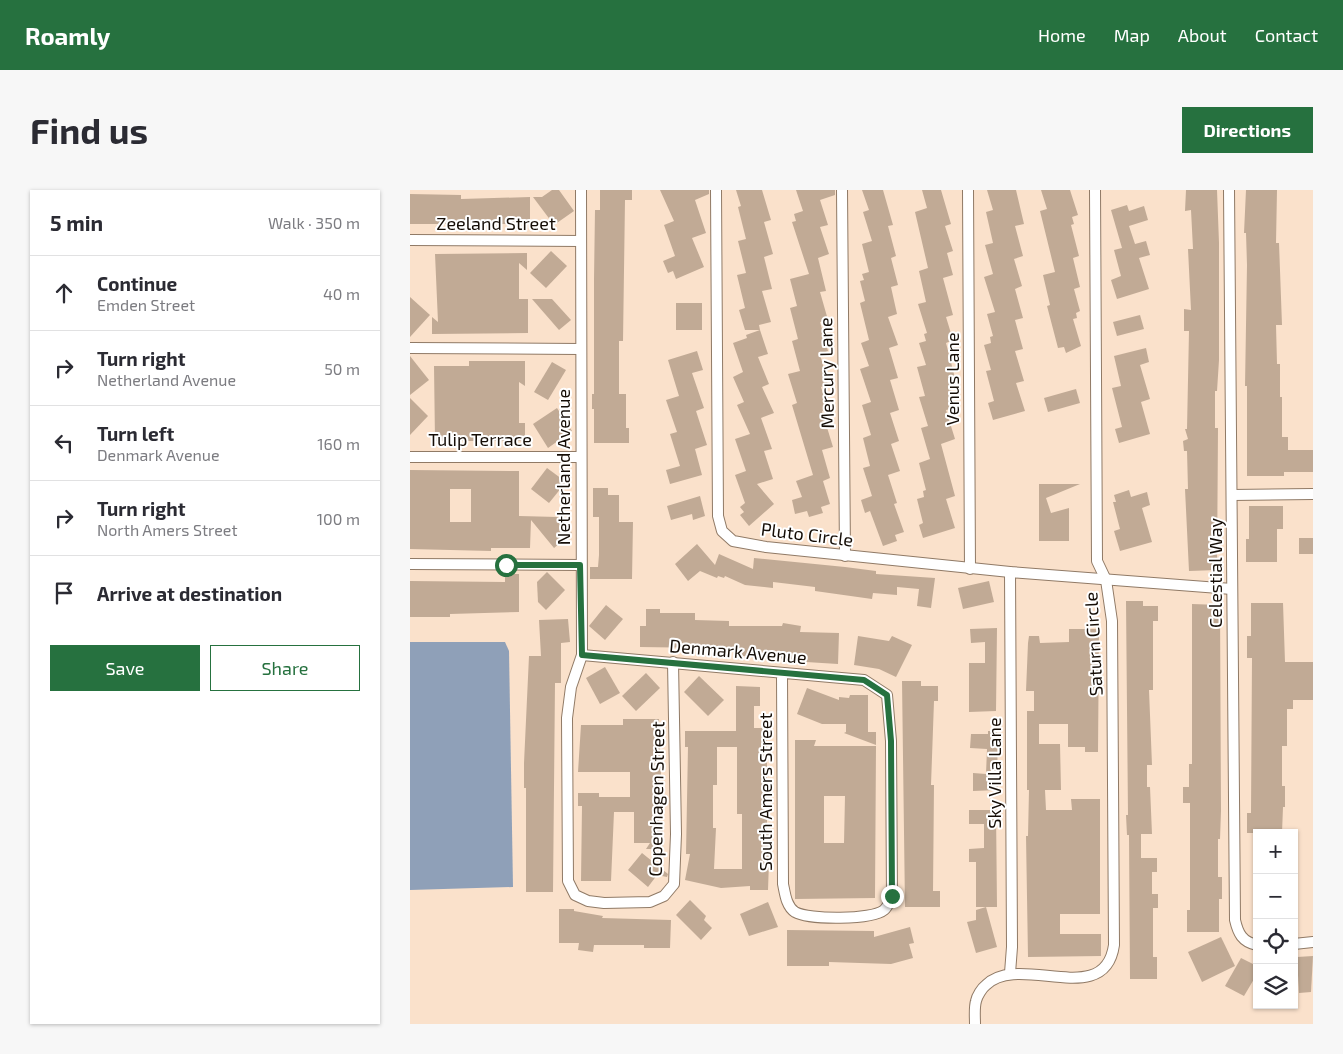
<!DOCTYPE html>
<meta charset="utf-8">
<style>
body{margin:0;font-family:"Exo 2",sans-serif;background:#f7f7f7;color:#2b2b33}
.controls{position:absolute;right:15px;bottom:15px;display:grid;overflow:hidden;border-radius:0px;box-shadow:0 1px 4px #0004}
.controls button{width:45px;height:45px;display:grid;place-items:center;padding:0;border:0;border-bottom:1px solid #e1e1e2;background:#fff;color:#2b2b33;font:25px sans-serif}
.stop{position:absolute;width:15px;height:15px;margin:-11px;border:4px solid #26713f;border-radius:50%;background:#fff}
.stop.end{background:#26713f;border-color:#fff;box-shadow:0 1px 5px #0008}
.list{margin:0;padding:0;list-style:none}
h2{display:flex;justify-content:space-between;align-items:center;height:65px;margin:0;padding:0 20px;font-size:21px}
h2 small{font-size:16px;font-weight:400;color:#7c7c81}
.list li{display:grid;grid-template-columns:32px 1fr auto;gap:15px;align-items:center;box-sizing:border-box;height:75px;padding:0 20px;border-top:1px solid #e1e1e2}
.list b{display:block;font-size:19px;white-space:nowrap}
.list p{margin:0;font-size:16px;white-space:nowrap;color:#7c7c81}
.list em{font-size:16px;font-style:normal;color:#7c7c81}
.actions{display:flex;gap:10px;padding:15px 20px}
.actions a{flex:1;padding:11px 0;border:1px solid #26713f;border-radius:0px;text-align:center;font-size:18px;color:#26713f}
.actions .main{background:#26713f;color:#fff}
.icon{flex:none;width:28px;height:28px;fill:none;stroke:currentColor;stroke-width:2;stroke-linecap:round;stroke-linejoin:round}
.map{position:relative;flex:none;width:903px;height:834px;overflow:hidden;border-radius:0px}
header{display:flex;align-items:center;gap:30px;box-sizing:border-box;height:70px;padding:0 25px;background:#26713f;color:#fff}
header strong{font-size:24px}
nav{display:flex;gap:28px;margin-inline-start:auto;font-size:18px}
.intro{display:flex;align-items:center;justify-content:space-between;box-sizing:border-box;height:120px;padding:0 30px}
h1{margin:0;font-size:35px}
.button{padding:12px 22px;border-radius:0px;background:#26713f;color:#fff;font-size:18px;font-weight:700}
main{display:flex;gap:30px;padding:0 30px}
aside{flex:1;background:#fff;border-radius:0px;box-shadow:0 1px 4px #0004}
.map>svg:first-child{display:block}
</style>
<header>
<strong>Roamly</strong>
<nav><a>Home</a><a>Map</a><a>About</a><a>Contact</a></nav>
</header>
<div class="intro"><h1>Find us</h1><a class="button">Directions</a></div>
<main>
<aside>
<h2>5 min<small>Walk · 350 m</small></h2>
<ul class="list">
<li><svg class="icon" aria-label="ahead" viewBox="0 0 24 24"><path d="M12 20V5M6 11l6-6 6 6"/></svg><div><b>Continue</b><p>Emden Street</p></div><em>40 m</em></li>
<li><svg class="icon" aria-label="right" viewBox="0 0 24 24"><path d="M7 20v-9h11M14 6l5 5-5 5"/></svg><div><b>Turn right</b><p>Netherland Avenue</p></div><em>50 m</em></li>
<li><svg class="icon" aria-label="left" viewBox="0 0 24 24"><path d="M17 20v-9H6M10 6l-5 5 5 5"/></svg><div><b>Turn left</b><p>Denmark Avenue</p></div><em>160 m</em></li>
<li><svg class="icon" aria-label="right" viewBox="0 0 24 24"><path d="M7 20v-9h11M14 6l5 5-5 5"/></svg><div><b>Turn right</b><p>North Amers Street</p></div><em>100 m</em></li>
<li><svg class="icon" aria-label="arrive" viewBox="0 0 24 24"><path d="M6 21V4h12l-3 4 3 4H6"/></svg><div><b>Arrive at destination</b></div></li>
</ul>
<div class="actions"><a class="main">Save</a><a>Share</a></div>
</aside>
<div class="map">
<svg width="903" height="834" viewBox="0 0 903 834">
<rect width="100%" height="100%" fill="#fae1cb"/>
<polygon fill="#8fa0b8" points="0,452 95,452 99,461 103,697 0,700"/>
<g fill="#c1aa95" fill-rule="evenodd">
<polygon points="142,0 149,0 164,21 144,35 123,7 132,7"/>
<polygon points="190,0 222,0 222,10 215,10 213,151 209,151 209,204 216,204 216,238 219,238 219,253 184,253 184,219 182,219 182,204 184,204 184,89 185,20 190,20"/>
<polygon points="250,0 299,0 299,4 285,10 296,43 282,48 294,77 266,89 263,81 258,83 253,71 265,66 254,35 264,31"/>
<polygon points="326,0 352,0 361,30 354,32 363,64 354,67 362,99 352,101 361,132 349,135 350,140 335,140 329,120 335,118 327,85 336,83 328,51 336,49 328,17 331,16"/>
<polygon points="386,0 425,0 425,5 410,10 418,35 410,37 419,64 408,68 416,101 410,102 418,130 410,132 418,161 410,164 418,195 411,197 418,219 412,221 423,257 412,260 420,288 413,291 420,314 411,317 413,323 399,327 397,321 385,324 382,310 392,307 386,291 403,285 382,215 387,213 378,184 390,181 382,151 388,149 380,118 387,116 380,89 399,84 382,32 386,31 384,24 393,21"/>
<polygon points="452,0 473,0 483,35 478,36 486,66 481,68 488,95 481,97 487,124 478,127 488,155 479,158 488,188 480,190 489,220 480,223 489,251 481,254 490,281 478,285 487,313 484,314 494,342 485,345 487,351 473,356 460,321 455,323 451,310 462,306 453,278 460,276 453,248 461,245 452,215 461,212 450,179 459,176 451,153 459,150 450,113 455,111 450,91 454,90 452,84 459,82 452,54 462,51 453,22 459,20"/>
<polygon points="512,0 531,0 541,34 535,36 543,61 537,63 543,85 533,88 543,125 536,127 543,150 536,153 545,188 539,190 545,218 536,220 545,249 531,254 545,306 536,309 545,338 513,348 509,335 513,333 507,309 514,307 513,301 516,300 509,273 520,269 511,238 518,236 509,207 515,206 507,177 516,175 509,153 516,151 514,144 517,143 508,114 516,112 509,81 518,78 505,22 517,18"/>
<polygon points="577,0 606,0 614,34 605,36 613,66 604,69 612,96 605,99 613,128 605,130 613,159 605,161 614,191 606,193 615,221 583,230 578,213 584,211 576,181 581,180 574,155 581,153 580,147 583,146 577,124 585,122 574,87 583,84 575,55 583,53 576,22 583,20"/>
<polygon points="631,0 660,0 668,25 662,27 664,34 661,35 669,66 663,68 670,97 664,99 670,121 666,123 667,128 663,129 671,156 656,163 654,157 648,158 637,116 640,115 633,85 645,82 630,21 637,19"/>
<polygon points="776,0 807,0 809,53 809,170 807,201 805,201 805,238 808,238 807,380 779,381 775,299 778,299 777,261 774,261 773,251 778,249 775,239 777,239 779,141 774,141 774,119 781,120 778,59 783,59 781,20 775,21"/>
<polygon points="836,0 867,0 866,53 869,53 872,135 866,135 867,174 870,174 870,207 872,207 872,247 878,247 878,260 903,260 903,282 874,282 874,286 837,286 837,196 835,196 837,75 836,43 834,43"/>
<polygon points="0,4 51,5 51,9 120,7 120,34 0,34"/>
<polygon points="717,15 719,21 734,16 738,30 719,36 725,54 736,51 740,65 729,68 739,99 707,109 701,90 711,86 704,60 712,58 701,20"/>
<polygon points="141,61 157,76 136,98 120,83"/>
<polygon points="117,63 117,80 109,73 109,109 118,109 118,143 22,144 22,127 28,132 25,64"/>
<polygon points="0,107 20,125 0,147"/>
<polygon points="122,109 142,109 161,130 149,140"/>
<rect x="266" y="113" width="26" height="27"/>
<polygon points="730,125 734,139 707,146 703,132"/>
<polygon points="350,140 358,164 348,167 359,194 352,197 364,223 351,228 362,259 354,261 363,289 347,294 364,314 339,336 330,325 334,322 330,317 335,313 325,285 336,281 325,249 340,244 327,215 334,212 323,187 333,182 323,153 337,148 336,145"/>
<polygon points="736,158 739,172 730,175 740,209 731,212 740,244 709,253 705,239 712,237 702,198 711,196 704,166"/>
<polygon points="287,161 293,180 282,183 294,218 286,221 297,255 285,259 292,285 260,294 256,280 270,276 260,244 267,242 256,210 269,206 258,170"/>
<polygon points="0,166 19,190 0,205"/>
<polygon points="59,171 115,171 115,196 109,192 109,233 115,233 115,251 25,251 24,176 59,176"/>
<polygon points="142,172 156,180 138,210 124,202"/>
<polygon points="666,199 670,213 638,222 634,208"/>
<polygon points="0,208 18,226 0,245"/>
<polygon points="147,218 162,241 138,258 123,234"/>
<polygon points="137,278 156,292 139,313 121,299"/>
<path d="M0,280L109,281V326L148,327L162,343L144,358L121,330L120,358H81V361L0,359ZM40,299H61V332H40Z"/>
<polygon points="629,294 670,294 636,308 641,323 659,318 659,351 629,351"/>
<polygon points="183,298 198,298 198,305 209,305 209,332 223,332 222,389 180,389 180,377 188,377 189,365 189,327 183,327"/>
<polygon points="719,300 721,307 737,302 740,315 732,318 742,352 710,361 704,341 710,339 703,312 706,312 704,305"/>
<polygon points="290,306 295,326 283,330 282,324 261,330 257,316"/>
<polygon points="839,316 873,316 873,339 867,339 867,372 836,372 836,349 839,349"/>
<rect x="889" y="348" width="14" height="16"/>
<polygon points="287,354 305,375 309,364 343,379 344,368 435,377 466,381 466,384 525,388 521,418 507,416 509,399 487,397 487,405 463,403 462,409 405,401 405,397 363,392 363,398 335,395 315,386 314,388 308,386 307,388 290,381 278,391 265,374"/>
<polygon points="137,382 155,400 136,420 128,412 127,392"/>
<polygon points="95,384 109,384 109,422 40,424 40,427 0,427 0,391 95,392"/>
<polygon points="579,391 584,412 553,419 548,398"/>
<polygon points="716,411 733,411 733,416 748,416 748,431 743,431 743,500 739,500 742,575 737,575 737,597 740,597 742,644 731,644 731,668 747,668 747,682 742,682 742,704 748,704 748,718 743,718 743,767 747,767 747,789 720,789 719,645 717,645 716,625 718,625"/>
<polygon points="841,413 873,413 875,472 903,472 903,510 883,510 883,519 877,519 877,556 872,556 872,596 875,596 875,617 873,617 872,643 837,643 837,623 841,623 842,468 837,468 837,446 841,446"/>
<polygon points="782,414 810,415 811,621 810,649 808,649 808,687 812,687 812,709 809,709 809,742 777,742 777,720 780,720 780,613 773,613 773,597 779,597 779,574 782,574"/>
<polygon points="196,415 213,429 195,450 179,436"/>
<polygon points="236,419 250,419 250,423 285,423 285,430 319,431 319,436 372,436 373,433 391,436 390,442 429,443 428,474 396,472 368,468 368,466 327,466 327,462 297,461 298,458 230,457 230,436 236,436"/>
<polygon points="158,429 160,452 151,453 151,493 145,493 143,702 116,702 116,598 114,598 114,573 119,466 131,466 129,430"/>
<polygon points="587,438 586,521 559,522 559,473 575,473 575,452 561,453 560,439"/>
<polygon points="659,439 689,439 688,562 675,562 675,557 658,557 658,534 629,534 629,554 650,554 651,600 635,600 636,620 662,620 661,609 690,609 690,724 650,724 650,744 691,744 691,766 618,767 616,646 618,646 619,600 617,600 617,521 624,521 624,501 616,501 618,453 619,446 629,446 630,453 659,452"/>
<polygon points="448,446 479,451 482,446 502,455 486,487 469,479 444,475"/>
<polygon points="195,477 210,503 190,514 176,488"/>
<polygon points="236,483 250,498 226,521 212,506"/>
<polygon points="289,486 314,510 298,526 274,502"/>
<polygon points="492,491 511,491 511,496 528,496 528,511 524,511 521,595 524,595 523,701 530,701 530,717 495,717"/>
<path d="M326,496L350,497V516H344V538H357V643H360L358,700H340V696L311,698L275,690L280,664H276L278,557H275V541H326ZM307,557H327V624H332V679H304L306,638H303V595H307Z"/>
<polygon points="397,498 429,510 429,507 439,508 440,505 458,505 458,542 466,542 466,555 434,543 436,542 436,534 412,534 387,524"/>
<polygon points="213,529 249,529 251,586 249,586 249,631 253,631 253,659 236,659 240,653 224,653 224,622 204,622 201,691 171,691 172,616 168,616 168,603 189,603 189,607 220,607 220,582 168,582 171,535 213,535"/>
<polygon points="578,541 587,541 588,600 563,601 563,583 576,584 577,559 560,558 561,544 578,544"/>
<path d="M385,550H406L404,556H466L465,708L385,709ZM414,606H435L434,653H414Z"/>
<polygon points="559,620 586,620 587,717 576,717 587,757 566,763 557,732 566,730 566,720 576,717 566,717 566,672 559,672 559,659 574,658 574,634 559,634"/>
<polygon points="232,663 258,684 257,687 247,685 238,697 218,680"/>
<polygon points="280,710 296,726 294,730 302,738 291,750 266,725"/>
<polygon points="358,712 368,737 339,746 330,724"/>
<polygon points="149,719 164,719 164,721 193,726 192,728 261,730 260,758 234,758 234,755 184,755 183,762 168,760 169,753 149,753"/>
<polygon points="500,737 504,753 499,754 503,768 481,774 419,772 419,776 377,776 377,740 464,741 464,747"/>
<polygon points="811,747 825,776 792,792 778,762"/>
<polygon points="903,766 901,802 889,803 887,767"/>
<polygon points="831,768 847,776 847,784 834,806 815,796"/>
</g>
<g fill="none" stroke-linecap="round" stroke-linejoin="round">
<defs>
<g id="street">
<polyline points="171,0 172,465 161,497 157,528 158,691 165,705 178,711 194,713 240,712 254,706 264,694 266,644 263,472"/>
<polyline points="306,0 308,326 312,341 323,351 356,357 600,382 822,399"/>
<polyline points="432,0 435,366"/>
<polyline points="558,0 560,379"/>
<path d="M819,0L825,730C828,743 832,752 847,755"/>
<polyline points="0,50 171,51"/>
<polyline points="0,158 171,159"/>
<polyline points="0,267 171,267"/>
<polyline points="822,305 903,304"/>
<polyline points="0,374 170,375"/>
<path d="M172,465L454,490L477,505L481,551L482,706C480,710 478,717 474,720C462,730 399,730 385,722C376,716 375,703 373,694L372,484"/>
<polyline points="884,754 903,752"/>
<polyline points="600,783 602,757 600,382"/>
<path d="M565,834C565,827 564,818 566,811C567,806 572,798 576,795C609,762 695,820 704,755L702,431L696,390L687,371L685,0"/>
</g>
</defs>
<use href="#street" stroke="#907a66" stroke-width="12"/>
<use href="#street" stroke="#fff" stroke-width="10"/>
</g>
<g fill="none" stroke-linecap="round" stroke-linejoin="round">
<polyline stroke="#26713f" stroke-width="6" points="96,375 170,375 172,465 454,490 477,505 481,551 482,706"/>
</g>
<g text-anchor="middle" stroke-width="4" stroke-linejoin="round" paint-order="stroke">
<g font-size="18" fill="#150d06" stroke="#fff">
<text x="86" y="40">Zeeland Street</text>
<text transform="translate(417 183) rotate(-91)" y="6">Mercury Lane</text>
<text transform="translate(543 189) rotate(-90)" y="6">Venus Lane</text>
<text x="70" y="256">Tulip Terrace</text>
<text transform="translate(154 277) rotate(-90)" y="6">Netherland Avenue</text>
<text transform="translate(397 345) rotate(7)" y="6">Pluto Circle</text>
<text transform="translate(806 383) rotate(-90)" y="6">Celestial Way</text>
<text transform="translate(684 454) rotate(-93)" y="6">Saturn Circle</text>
<text transform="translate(328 462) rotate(5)" y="6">Denmark Avenue</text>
<text transform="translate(585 583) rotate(-90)" y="6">Sky Villa Lane</text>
<text transform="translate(356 602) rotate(-90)" y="6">South Amers Street</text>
<text transform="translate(247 609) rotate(-89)" y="6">Copenhagen Street</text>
</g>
</g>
</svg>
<div class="controls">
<button>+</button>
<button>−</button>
<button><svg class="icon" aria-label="locate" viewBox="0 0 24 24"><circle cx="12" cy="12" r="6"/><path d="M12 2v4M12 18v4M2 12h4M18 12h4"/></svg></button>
<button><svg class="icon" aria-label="layers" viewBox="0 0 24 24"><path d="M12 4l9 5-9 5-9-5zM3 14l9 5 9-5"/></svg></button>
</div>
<div class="stop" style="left:96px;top:375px"></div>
<div class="stop end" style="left:482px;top:706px"></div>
</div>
</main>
